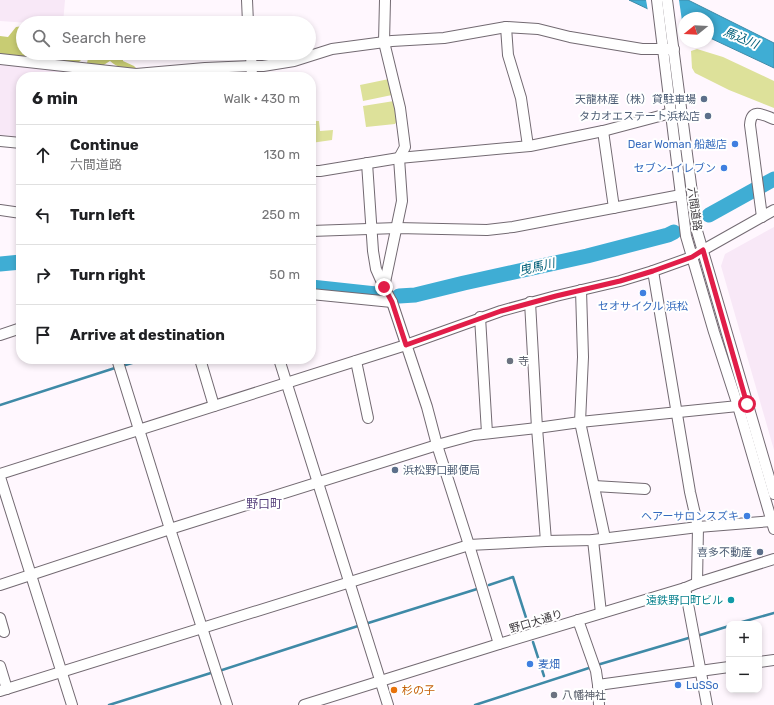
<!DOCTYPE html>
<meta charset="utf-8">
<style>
body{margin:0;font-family:Rubik,"Noto Sans JP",sans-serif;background:#f6f6f6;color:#202124}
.controls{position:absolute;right:12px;bottom:12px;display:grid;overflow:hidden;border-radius:8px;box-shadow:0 2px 6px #0003}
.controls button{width:36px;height:36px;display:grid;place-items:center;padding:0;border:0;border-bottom:1px solid #e0e0e0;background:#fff;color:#202124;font:20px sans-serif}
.compass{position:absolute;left:678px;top:12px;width:36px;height:36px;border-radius:50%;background:#fff;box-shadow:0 2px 6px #0003;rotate:252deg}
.stop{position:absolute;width:12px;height:12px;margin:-9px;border:3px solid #e11d48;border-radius:50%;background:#fff}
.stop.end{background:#e11d48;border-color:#fff;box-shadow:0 1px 4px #0008}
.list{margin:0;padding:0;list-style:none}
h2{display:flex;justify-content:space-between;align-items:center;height:52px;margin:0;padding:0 16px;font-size:17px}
h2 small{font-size:13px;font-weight:400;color:#757577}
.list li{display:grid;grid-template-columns:26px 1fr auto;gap:12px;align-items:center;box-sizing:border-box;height:60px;padding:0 16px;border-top:1px solid #e0e0e0}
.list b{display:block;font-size:15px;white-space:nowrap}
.list p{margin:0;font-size:13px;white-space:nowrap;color:#757577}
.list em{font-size:13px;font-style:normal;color:#757577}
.icon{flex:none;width:22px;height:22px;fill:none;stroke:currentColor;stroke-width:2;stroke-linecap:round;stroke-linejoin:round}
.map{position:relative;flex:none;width:774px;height:705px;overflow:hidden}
.search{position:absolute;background:#fff;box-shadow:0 2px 6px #0003;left:16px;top:16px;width:300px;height:44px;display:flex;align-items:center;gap:10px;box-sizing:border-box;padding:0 14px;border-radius:22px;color:#757577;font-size:15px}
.panel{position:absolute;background:#fff;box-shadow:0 2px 6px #0003;left:16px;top:72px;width:300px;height:292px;border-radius:16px}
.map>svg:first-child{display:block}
</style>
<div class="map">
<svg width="774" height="705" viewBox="0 0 774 705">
<rect width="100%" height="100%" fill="#fff7fe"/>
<g fill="#f8e8f7">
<polygon points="0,0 65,0 63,23 29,23 0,21"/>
<polygon points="0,64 117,77 21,77 21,137 0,135"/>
<polygon points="774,227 774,450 721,266 725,254"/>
</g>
<g fill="#dde19a">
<polygon points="697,49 723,57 774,81 774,108 729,90 695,73 692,68 691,51"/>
<polygon points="389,79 392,95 363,101 360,85"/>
<polygon points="394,101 397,121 395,124 366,127 363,106"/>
<polygon points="311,113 314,113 315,121 319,121 320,131 333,130 332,140 311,143"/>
</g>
<g fill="#c8cc73">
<polygon points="23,26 23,53 45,53 42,58 28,60 0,55 0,36 8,37 16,27"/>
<path d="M59,53H123V61L134,66L137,69C127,69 117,68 110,61L102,66L87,63L89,54L84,57L76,65L57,63L58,55Z"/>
</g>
<polygon fill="#3fadd4" stroke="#3f8aa7" points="629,0 688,0 774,43 774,68 708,37 708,18 684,18 684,26"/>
<polygon fill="#fff7fe" points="646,0 679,0 683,28 648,11"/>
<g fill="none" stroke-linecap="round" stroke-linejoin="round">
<g stroke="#3f8aa7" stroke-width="2.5">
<polyline points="122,366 145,359"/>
<polyline points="0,405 118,367"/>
<polyline points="489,585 513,577 529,627"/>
<polyline points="365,624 477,589"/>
<polyline points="735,624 774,613"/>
<polyline points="697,636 729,626"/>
<polyline points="533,642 544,676"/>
<polyline points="597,665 692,637"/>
<polyline points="219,671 361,625"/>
<polyline points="109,705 214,672"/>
<polyline points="475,705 592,667"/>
</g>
<g stroke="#3fadd4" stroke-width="15">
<polyline points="709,215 774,179"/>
<polyline points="0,264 21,262"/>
<polyline points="311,287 376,294"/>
<polyline points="399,296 415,295 464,283 587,256 668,235 674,232"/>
</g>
<defs>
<g id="minor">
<polyline points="247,0 248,23"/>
<polyline points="385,0 384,42 400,108 405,147 399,158 402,201 384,287 392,302 427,407 437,445 469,545 499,644"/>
<polyline points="657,0 686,236 714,332 738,406 774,529"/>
<polyline points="667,0 697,231 774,494"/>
<polyline points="506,27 508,55 521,98 528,146"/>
<polyline points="251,53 252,77"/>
<polyline points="0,59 136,74 205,68 252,66 263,66 294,61 332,49 392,41 444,38 506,27 538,29 570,37 642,49 674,49"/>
<polyline points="603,131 614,208"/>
<polyline points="0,141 21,143"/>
<polyline points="367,163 373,251 376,269 384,287"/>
<polyline points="311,171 320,171 399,158 530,146 603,131 671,113"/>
<polyline points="0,210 21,213"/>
<path d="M762,217L750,125C751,107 763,115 774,119"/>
<polyline points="311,231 397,228 487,230 513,227 681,195"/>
<polyline points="653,271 690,492 698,527 697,583"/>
<polyline points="581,290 583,357 580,422 605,538"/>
<polyline points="311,294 392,302"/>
<polyline points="530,302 537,428 546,541"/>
<polyline points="480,317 487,433"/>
<polyline points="0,335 21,328"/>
<polyline points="117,359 170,529 227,705"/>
<polyline points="200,359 214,406"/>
<polyline points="279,359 388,705"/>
<polyline points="356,361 368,418"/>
<polyline points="0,474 406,345 501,311 556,296 620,281 653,271 692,257 703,250 774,210"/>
<polyline points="0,477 72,705"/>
<polyline points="594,486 645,489"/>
<polyline points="593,540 601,613"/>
<polyline points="0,585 170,529 437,445 474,435 537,428 580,422 738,406"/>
<polyline points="685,588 707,705"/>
<polyline points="0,618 4,632"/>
<polyline points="578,620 596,671 598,685 599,705"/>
<polyline points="759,662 774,660"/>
<polyline points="0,666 7,689"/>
<polyline points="598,685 729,667"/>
<polyline points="0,691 469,545 546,541 593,540 698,527 772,521"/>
<polyline points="304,705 499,644 685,588 697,583 774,559"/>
</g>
</defs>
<use href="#minor" stroke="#736a72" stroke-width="12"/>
<use href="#minor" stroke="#fff" stroke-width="10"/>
</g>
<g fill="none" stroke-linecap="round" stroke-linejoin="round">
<polyline stroke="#e11d48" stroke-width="5" points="384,287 392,302 406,345 501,311 556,296 620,281 653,271 692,257 703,250 747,404"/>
</g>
<g fill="#5c6f8a" stroke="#fff" stroke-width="1.5">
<circle cx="704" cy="99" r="4"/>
<circle cx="708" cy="116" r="4"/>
<circle cx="395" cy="470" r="4"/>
<circle cx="760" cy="552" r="4"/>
</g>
<g fill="#3f7fe0" stroke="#fff" stroke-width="1.5">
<circle cx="735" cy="144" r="4"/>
<circle cx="724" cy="168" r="4"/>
<circle cx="643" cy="293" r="4"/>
<circle cx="747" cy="516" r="4"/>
<circle cx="530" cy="664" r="4"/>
<circle cx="678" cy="685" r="4"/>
</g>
<g fill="#6b7280" stroke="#fff" stroke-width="1.5">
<circle cx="510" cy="361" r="4"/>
<circle cx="554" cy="695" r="4"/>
</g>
<circle fill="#0f9aa8" stroke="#fff" stroke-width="1.5" cx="731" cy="600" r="4"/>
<circle fill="#e8710a" stroke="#fff" stroke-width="1.5" cx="394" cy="690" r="4"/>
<g text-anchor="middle" stroke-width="4" stroke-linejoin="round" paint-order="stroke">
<g font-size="11" fill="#4e5e75" stroke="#fff" text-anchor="end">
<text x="696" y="103">天龍林産（株）貸駐車場</text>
<text x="700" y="120">タカオエステート浜松店</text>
<text x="403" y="474" text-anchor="start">浜松野口郵便局</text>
<text x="752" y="556">喜多不動産</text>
</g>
<g font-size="11" fill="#366cbe" stroke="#fff" text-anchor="end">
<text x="727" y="148">Dear Woman 船越店</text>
<text x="716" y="172">セブン-イレブン</text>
<text x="643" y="310" text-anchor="middle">セオサイクル 浜松</text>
<text x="739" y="520">ヘアーサロンスズキ</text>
<text x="538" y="668" text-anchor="start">麦畑</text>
<text x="686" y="689" text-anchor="start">LuSSo</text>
</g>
<g font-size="11" fill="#3e3a3e" stroke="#fff">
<text transform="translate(695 209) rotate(82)" y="4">六間道路</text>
<text transform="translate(536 621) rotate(-17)" y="4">野口大通り</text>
</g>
<g font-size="11" fill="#5b616d" stroke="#fff" text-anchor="start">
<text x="518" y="365">寺</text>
<text x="562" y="699">八幡神社</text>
</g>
<g font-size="11" fill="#0d838f" stroke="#fff" text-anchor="end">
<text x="723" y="604">遠鉄野口町ビル</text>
</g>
<g font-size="11" fill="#c56008" stroke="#fff" text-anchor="start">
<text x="402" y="694">杉の子</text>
</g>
<g font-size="12" font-style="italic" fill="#03607a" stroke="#fff">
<text transform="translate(741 38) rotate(23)" y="4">馬込川</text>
<text transform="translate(537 267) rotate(-13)" y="4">曳馬川</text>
</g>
<g font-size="12" fill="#553e7b" stroke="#fff">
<text x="264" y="508">野口町</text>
</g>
</g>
</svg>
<div class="controls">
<button>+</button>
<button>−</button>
</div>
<svg class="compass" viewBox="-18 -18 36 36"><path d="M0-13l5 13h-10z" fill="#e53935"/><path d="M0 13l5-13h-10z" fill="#757577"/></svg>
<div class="stop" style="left:747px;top:404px"></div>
<div class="stop end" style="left:384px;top:287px"></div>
<div class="search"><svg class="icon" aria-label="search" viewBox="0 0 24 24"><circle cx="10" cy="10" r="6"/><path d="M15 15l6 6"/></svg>Search here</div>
<section class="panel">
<h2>6 min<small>Walk · 430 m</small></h2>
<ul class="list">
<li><svg class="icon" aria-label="ahead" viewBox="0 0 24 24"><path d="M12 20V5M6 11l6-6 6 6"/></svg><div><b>Continue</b><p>六間道路</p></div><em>130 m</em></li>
<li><svg class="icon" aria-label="left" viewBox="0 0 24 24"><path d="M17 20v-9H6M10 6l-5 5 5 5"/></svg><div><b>Turn left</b></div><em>250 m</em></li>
<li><svg class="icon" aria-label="right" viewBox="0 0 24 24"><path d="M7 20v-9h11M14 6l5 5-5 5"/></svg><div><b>Turn right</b></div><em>50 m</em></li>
<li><svg class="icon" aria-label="arrive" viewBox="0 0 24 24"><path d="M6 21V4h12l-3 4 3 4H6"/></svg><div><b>Arrive at destination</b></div></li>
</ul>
</section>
</div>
